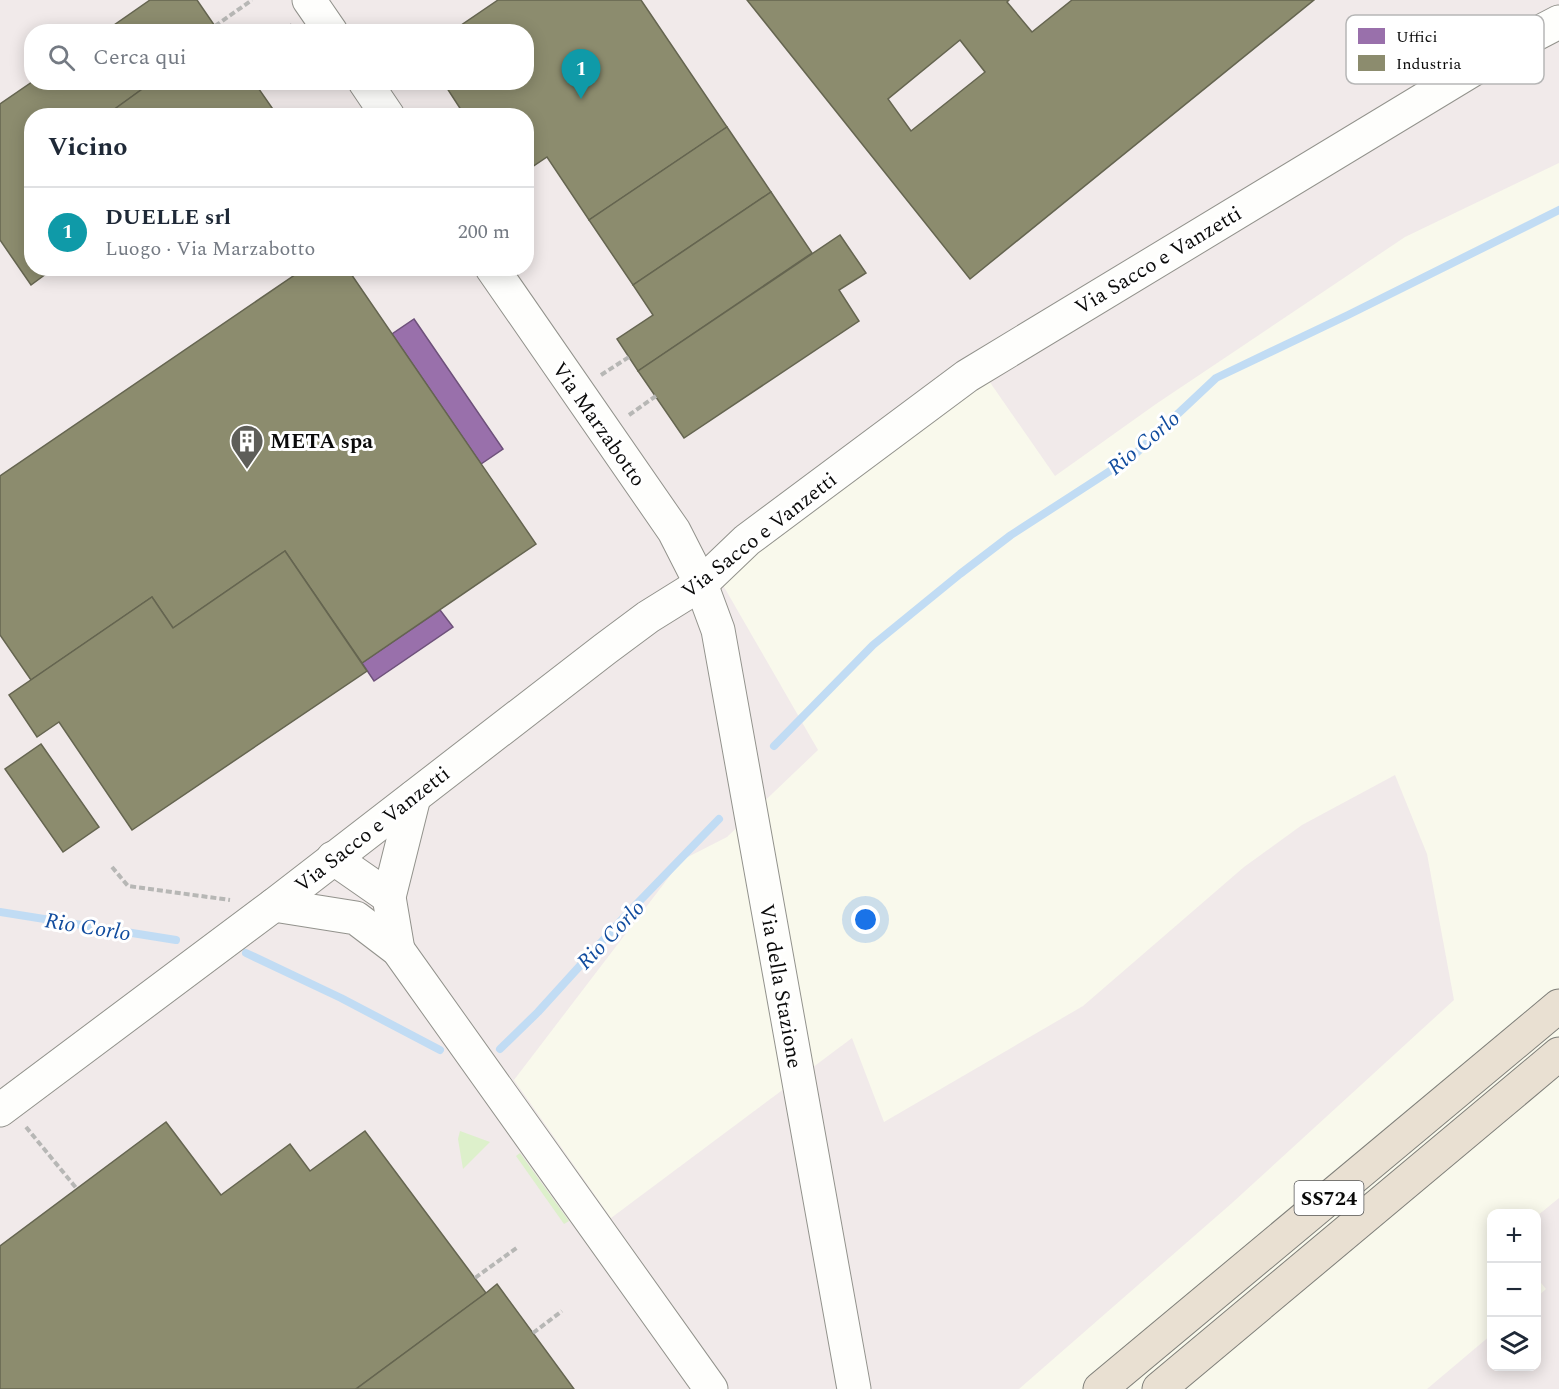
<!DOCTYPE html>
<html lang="it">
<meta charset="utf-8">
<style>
body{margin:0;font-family:Spectral,serif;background:#f2f2f3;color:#1f2937}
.controls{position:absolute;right:18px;bottom:18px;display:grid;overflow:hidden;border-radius:12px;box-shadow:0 3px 15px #0003}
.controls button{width:54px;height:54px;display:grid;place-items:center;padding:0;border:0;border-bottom:2px solid #e0e1e3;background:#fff;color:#1f2937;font:30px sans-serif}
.you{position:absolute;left:866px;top:920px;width:21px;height:21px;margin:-15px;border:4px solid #fff;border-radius:50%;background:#1a73e8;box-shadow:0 0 0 9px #1a73e833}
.badge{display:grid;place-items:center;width:39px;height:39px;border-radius:50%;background:#1a73e8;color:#fff;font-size:20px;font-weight:700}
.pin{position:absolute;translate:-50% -50px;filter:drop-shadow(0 2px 3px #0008)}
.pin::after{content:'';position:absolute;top:32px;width:21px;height:18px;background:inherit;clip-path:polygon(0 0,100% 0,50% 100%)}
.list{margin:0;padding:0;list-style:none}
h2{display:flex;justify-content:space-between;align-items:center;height:78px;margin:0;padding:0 24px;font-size:26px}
h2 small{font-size:20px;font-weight:400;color:#747a83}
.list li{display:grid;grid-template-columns:39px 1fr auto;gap:18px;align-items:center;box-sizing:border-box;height:90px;padding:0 24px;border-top:2px solid #e0e1e3}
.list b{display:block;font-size:22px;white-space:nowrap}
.list p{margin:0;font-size:20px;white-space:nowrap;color:#747a83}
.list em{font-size:20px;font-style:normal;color:#747a83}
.icon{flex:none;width:33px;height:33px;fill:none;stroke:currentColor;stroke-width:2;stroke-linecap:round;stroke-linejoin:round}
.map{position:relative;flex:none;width:1559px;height:1389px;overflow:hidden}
.search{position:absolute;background:#fff;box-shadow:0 3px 15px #0003;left:24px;top:24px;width:510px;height:66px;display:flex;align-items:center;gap:15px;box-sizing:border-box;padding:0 21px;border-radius:24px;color:#747a83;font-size:22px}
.panel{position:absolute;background:#fff;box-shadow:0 3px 15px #0003;left:24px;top:108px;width:510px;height:168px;border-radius:24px}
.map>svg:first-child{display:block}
</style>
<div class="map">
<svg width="1559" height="1389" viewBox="0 0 1559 1389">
<rect width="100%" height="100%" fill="#f9f9ec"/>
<g fill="#f1eaea" fill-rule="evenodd">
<path d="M0,0H1559V163L1405,237L1156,404L1055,476L987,378L720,580L818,750L727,837L682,860L514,1080L611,1218L852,1038L884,1122L1083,1006L1244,867L1302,825L1395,775L1427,854L1454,1000L1232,1203L1019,1389H0ZM32,32H526V82H32ZM32,116H526V268H32Z"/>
<polygon points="1559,1198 1559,1389 1427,1389 1491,1335 1492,1366 1536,1366 1537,1297 1546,1289 1537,1278 1537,1216"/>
</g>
<g fill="#ddf0cb">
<polygon points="460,1131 490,1142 463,1169 458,1139"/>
<polygon points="520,1153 569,1221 564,1224 516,1156"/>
</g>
<g fill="#9970ab" stroke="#6e517b" stroke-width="1.5">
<polygon points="414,319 503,449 481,464 392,334"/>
<polygon points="440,610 453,627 374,681 362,663"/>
</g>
<g fill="#8c8c6e" stroke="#656550" stroke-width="1.5" fill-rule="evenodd">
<polygon points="150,0 197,0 219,32 104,32"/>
<polygon points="498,0 641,0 727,127 589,220 547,157 526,171 526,116 465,116 443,82 526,82 526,32 451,32"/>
<path d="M747,0H1009L1007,2L1032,32L1072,0H1314L970,279ZM960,40L985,72L911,131L888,99Z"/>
<polygon points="32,82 152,82 105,116 32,116 32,268 54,268 31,285 0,240 0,104"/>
<polygon points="152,82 254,82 277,115 105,116"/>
<polygon points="727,127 771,192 633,285 589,220"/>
<polygon points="771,192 812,253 638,371 617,339 653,315 633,285"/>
<polygon points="840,235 866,273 839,290 859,321 684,438 638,371"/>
<polygon points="305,268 347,268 536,544 362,663 285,551 173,628 152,597 31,680 0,635 0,476"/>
<polygon points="285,551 367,671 132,830 59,722 37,737 9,695 152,597 173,628"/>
<polygon points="41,744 99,827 63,852 5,769"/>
<polygon points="166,1122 221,1195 290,1144 310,1171 365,1131 486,1293 356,1389 0,1389 0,1246"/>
<polygon points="497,1284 574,1389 356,1389 486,1293"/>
</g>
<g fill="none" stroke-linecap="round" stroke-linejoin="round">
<g stroke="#c1dcf4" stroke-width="8">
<polyline points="774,746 873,645 960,574 1011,535 1133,456 1216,378 1348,315 1559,210"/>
<polyline points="0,912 176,940"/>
<polyline points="246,953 341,998 440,1050"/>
<polyline points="500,1049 538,1012 627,914 719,819"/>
</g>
<defs>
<g id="minor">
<polyline points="309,0 331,32"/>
<polyline points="365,82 388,116"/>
<polyline points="492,268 674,531 701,584 718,630 854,1389"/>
<polyline points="333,858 389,897"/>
<polyline points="274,905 356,918 398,950 711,1389"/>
<polyline points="398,950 389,897 414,797"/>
<polyline points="0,1110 274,905 605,649 648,617 701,584 747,540 967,376 1507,49 1559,22"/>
</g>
<g id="highway">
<polyline points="1100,1389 1559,1006"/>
<polyline points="1159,1389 1559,1054"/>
</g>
</defs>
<use href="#minor" stroke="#92928c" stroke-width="35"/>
<use href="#highway" stroke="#7f7f79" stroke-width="35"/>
<g stroke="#b7b7b5" stroke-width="4" stroke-dasharray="6 3" stroke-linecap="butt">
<polyline points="215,26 252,0"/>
<polyline points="282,32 292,25"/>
<polyline points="601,375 629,357"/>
<polyline points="629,415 656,396"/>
<polyline points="112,867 128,886 230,900"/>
<polyline points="26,1127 77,1189"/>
<polyline points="475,1278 518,1247"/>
<polyline points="533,1333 562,1311"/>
</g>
<use href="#minor" stroke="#fefefc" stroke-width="33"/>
<use href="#highway" stroke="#e9e0d2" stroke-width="33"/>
</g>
<defs>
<symbol id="building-pin" viewBox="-11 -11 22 30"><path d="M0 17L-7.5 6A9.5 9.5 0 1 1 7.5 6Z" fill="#5e5e59" stroke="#fff"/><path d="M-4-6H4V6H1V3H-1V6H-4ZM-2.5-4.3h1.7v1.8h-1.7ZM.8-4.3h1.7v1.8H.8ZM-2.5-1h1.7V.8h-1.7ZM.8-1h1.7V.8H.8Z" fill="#fff"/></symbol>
</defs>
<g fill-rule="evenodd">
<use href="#building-pin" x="228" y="422" width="38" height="52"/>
</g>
<g text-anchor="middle" stroke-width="6" stroke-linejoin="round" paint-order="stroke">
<rect fill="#fff" stroke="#545454" stroke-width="1.5" x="1294.5" y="1181" width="69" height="34" rx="4.5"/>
<g font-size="20" font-weight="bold" fill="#0a0a0a">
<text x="1329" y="1205">SS724</text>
</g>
<g font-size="21" fill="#0a0a0a" stroke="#fff">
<text transform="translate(1158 260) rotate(-31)" y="7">Via Sacco e Vanzetti</text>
<text transform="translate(599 424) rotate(55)" y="7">Via Marzabotto</text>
<text transform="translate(759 535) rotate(-38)" y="7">Via Sacco e Vanzetti</text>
<text transform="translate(372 829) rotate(-38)" y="7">Via Sacco e Vanzetti</text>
<text transform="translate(781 986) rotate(80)" y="7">Via della Stazione</text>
</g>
<g font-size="21" font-weight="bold" fill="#0a0a0a" stroke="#fff" text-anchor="start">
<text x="270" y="448">META spa</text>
</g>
<g font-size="22" font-style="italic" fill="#114c9e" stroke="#fff">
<text transform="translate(1143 442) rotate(-40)" y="8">Rio Corlo</text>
<text transform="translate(88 926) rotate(9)" y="8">Rio Corlo</text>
<text transform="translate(610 934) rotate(-46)" y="8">Rio Corlo</text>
</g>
</g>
<rect x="1346" y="15" width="198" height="69" rx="9" fill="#fff" stroke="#b6b6b6" stroke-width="1.5"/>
<rect x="1358" y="28" width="27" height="16" fill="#9970ab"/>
<rect x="1358" y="55" width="27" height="16" fill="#8c8c6e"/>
<g font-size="16" fill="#0a0a0a">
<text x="1396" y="42">Uffici</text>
<text x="1396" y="69">Industria</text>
</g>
</svg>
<div class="controls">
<button>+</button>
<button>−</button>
<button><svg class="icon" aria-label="layers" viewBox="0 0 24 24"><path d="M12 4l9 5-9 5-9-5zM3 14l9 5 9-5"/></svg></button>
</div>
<div class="you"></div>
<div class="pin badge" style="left:581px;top:99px;background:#0f9aa8">1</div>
<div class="search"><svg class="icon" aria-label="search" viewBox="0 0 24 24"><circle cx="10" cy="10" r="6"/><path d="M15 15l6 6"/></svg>Cerca qui</div>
<section class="panel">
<h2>Vicino<small></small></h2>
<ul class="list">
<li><span class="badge" style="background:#0f9aa8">1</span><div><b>DUELLE srl</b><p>Luogo · Via Marzabotto</p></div><em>200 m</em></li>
</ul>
</section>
</div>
